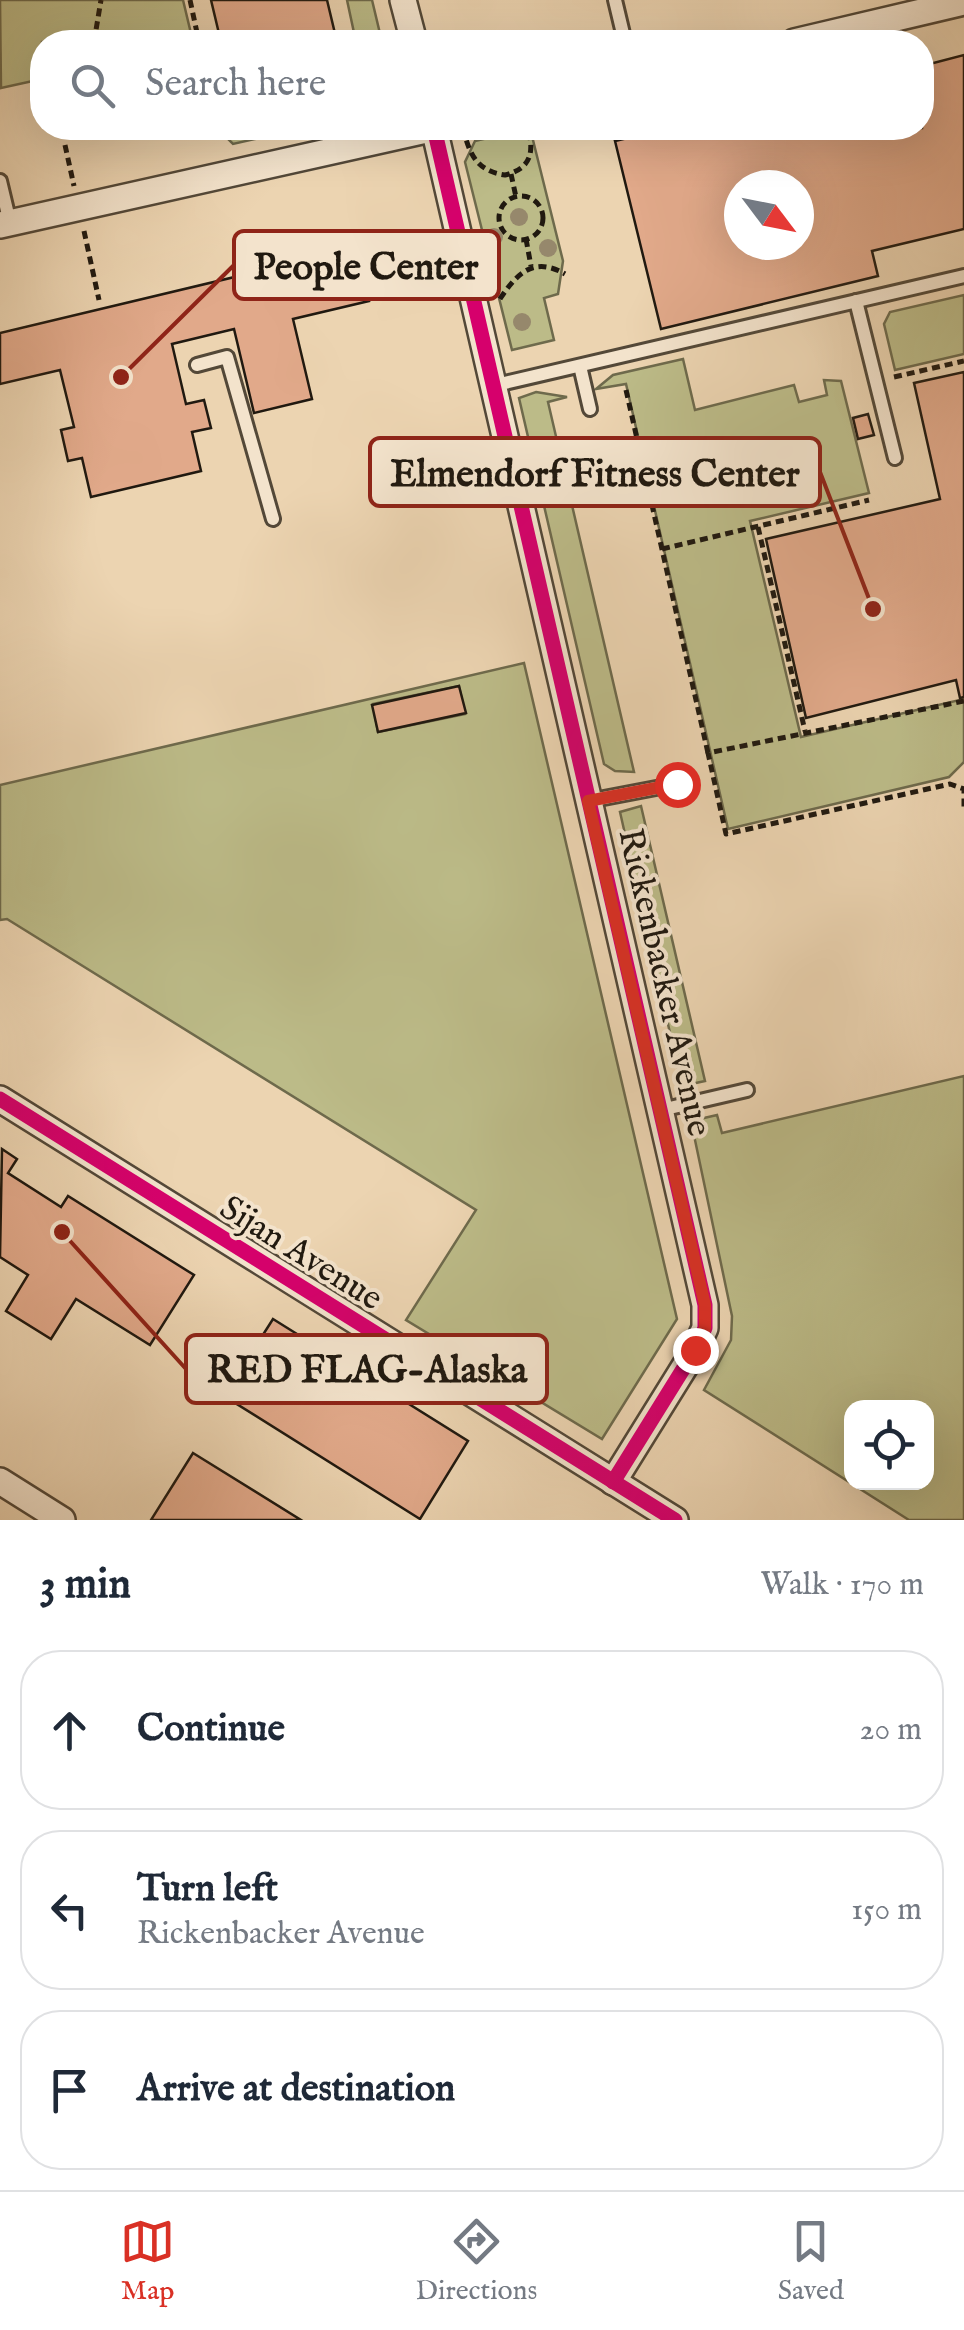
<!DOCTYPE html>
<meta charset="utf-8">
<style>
body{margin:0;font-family:"IM FELL English",serif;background:#f6f6f7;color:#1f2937}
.controls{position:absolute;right:30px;bottom:30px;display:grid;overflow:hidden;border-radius:20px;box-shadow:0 10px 40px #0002}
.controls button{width:90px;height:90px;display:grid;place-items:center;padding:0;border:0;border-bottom:2px solid #e0e1e3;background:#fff;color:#1f2937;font:50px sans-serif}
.compass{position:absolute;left:724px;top:170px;width:90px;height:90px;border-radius:50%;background:#fff;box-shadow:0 10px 40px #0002;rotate:122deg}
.stop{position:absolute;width:30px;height:30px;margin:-22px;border:8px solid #d93025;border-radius:50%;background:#fff}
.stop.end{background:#d93025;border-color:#fff;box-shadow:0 2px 10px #0008}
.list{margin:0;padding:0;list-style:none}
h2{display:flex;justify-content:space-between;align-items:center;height:130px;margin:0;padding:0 40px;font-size:42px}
h2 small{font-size:32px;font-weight:400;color:#747a83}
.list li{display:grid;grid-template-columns:65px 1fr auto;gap:30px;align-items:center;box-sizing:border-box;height:160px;margin:0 20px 20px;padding:0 20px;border:2px solid #e0e1e3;border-radius:40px}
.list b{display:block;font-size:38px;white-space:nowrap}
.list p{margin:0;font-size:32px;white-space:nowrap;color:#747a83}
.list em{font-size:32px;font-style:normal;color:#747a83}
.icon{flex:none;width:55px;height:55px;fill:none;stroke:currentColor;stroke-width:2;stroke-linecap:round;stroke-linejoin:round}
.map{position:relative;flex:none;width:964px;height:1520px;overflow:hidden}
.search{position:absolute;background:#fff;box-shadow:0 10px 40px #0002;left:30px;right:30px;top:30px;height:110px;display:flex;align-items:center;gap:25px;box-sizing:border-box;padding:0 35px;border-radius:40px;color:#747a83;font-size:38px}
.sheet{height:670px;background:#fff}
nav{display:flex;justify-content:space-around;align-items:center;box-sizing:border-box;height:140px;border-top:2px solid #e0e1e3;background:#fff;font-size:28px;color:#747a83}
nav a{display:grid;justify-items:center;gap:5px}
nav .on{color:#d93025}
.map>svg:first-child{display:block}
</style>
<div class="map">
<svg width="964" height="1520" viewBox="0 0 964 1520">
<rect width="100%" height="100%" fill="#ecd4b1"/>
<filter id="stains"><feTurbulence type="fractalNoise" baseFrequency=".002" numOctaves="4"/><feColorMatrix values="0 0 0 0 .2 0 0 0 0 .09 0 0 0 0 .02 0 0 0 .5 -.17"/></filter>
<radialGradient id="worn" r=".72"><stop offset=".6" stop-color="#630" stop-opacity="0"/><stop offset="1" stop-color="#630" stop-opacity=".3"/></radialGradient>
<g fill="#bcbb88" stroke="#6e6a4c" stroke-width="2.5" fill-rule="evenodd">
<polygon points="0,0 183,0 193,42 42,42 42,79 1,88"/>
<polygon points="347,0 372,0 382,42 356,42"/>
<polygon points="217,128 303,128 233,144"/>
<polygon points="530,128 563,261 558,294 544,298 554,340 512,350 465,162 475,141"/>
<polygon points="964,295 964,354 895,370 884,324 890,312"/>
<polygon points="683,359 695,410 794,385 799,402 827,395 824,380 841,381 869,493 750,521 801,737 964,699 964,762 949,777 728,829 626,384 596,389 613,375"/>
<polygon points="536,392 567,397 548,402 634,772 615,771 604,764 519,398"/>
<path d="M524,663L677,1319L602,1439L406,1320L476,1210L7,919L0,920V785ZM459,686L465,714L378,732L373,704Z"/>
<polygon points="641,806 705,1081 682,1086 620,812"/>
<path d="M964,1076V1520H909L704,1390L731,1340L732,1316L691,1121L717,1115L722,1133ZM852,1408H926V1482H852Z"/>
</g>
<g fill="#e1a98a" stroke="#201910" stroke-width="2.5" fill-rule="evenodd">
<polygon points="211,0 327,0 337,42 221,42"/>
<path d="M964,55V229L872,251L878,276L661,329L615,141L670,128H922V66ZM739,185H799V245H739Z"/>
<polygon points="356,248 369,301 293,319 312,399 254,413 234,329 172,344 186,404 204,400 211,428 192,432 201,471 91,497 82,458 68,461 61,430 74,427 60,370 0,384 0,333"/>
<polygon points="964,372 964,697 960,698 956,680 806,718 766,539 940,499 914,383"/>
<polygon points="868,414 874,435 858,439 853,418"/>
<polygon points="459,686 466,713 378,732 372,705"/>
<polygon points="2,1149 17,1159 8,1173 61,1207 68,1196 194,1275 150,1345 76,1299 51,1339 6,1311 28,1275 0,1257"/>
<polygon points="273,1319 468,1441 420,1519 224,1396"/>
<polygon points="193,1453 301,1520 151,1520"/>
</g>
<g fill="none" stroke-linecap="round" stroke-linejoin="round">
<defs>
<g id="service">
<polyline points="615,0 625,42"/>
<polyline points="0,181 10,223"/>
<polyline points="856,301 895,458"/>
<polyline points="197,365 227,357 273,519"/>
<polyline points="580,366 590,409"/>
<polyline points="496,385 964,276"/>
<polyline points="588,801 677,784"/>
<polyline points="661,1110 747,1090"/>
</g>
<g id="minor">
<polyline points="403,0 414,42"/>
<polyline points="794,42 964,2"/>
<polyline points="434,128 705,1305 705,1328 695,1350 613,1482"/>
<polyline points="0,225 435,128"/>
<polyline points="0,1099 675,1520"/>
<polyline points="0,1481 62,1520"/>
</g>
</defs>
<use href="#service" stroke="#534838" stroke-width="18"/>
<use href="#minor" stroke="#534838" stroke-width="30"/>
<g stroke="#201910" stroke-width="5" stroke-dasharray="8 5" stroke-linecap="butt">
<polyline points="190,0 199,42"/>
<polyline points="94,42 101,0"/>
<path d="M463,128C469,153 476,171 505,175C532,168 534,152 528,128"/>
<polyline points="65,145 74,186"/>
<polyline points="511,174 516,197"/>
<circle cx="521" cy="218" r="22"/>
<polyline points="84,231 99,300"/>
<polyline points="526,239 531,266"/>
<polyline points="367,268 440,252"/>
<path d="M500,299C517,273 534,256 565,274"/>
<polyline points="894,377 964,361"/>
<polyline points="626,390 708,753"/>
<polyline points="758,527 805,731"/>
<polyline points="662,549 869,500"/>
<polyline points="964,701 708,753 726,834 950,784 964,789 964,808"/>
</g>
<use href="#service" stroke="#f3e3cc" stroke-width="12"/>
<use href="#minor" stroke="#f3e3cc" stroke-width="25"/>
<defs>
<g id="cycleway">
<polyline points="434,128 705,1305 705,1328 695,1350 613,1482"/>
<polyline points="0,1099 675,1520"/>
</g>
</defs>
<use href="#cycleway" stroke="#f3e3cc" stroke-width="21"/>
<use href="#cycleway" stroke="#d6006c" stroke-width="15"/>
</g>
<g fill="#96886c">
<circle cx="519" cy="217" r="9"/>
<circle cx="494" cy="237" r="9"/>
<circle cx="548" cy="248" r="9"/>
<circle cx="522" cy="322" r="9"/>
</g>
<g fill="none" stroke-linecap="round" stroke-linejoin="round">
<polyline stroke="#d93025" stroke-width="12" points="677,784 588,801 705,1305 705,1328 695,1350"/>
</g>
<g text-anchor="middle" stroke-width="8" stroke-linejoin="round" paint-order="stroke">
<g font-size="35" fill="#201910" stroke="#f3e3cc">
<text transform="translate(666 982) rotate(77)" y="12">Rickenbacker Avenue</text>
<text transform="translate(302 1252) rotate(32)" y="12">Sijan Avenue</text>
</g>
</g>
<path fill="none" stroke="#8f2418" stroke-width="4" d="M121 377L234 265M873 609L820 472M62 1232L186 1369"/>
<g fill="#8f2418" stroke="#f3e3cc" stroke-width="4">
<circle cx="121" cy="377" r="10"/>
<circle cx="873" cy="609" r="10"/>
<circle cx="62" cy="1232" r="10"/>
</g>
<g fill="#f3e3cc" stroke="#8f2418" stroke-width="4">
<rect x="234" y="231" width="265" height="68" rx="10"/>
<rect x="370" y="438" width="450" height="68" rx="10"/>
<rect x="186" y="1335" width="361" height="68" rx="10"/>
</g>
<g font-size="38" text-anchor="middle" font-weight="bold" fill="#201910">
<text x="366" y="279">People Center</text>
<text x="595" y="486">Elmendorf Fitness Center</text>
<text x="367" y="1382">RED FLAG-Alaska</text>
</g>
<rect width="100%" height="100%" filter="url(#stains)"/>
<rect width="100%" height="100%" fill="url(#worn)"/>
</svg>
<div class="controls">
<button><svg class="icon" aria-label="locate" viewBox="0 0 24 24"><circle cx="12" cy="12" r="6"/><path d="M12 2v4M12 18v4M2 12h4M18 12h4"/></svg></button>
</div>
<svg class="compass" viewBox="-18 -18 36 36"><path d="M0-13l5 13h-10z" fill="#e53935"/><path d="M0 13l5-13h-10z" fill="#747a83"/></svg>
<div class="stop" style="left:677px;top:784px"></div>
<div class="stop end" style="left:695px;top:1350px"></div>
<div class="search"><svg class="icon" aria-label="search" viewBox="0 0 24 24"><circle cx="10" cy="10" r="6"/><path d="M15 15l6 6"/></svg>Search here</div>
</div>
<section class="sheet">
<h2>3 min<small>Walk · 170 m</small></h2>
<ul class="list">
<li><svg class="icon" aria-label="ahead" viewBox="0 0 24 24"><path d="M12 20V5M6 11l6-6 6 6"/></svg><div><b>Continue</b></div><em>20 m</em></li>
<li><svg class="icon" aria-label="left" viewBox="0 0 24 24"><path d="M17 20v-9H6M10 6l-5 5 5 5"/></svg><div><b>Turn left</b><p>Rickenbacker Avenue</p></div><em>150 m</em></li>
<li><svg class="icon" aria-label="arrive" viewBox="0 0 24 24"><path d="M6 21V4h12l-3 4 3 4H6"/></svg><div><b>Arrive at destination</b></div></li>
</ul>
</section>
<nav>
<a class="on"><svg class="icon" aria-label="map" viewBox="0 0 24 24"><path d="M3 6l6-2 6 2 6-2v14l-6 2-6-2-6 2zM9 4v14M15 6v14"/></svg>Map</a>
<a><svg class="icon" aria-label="directions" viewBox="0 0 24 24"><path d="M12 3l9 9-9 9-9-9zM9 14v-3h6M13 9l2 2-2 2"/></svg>Directions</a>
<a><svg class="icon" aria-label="saved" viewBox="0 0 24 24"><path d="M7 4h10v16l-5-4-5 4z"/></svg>Saved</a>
</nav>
